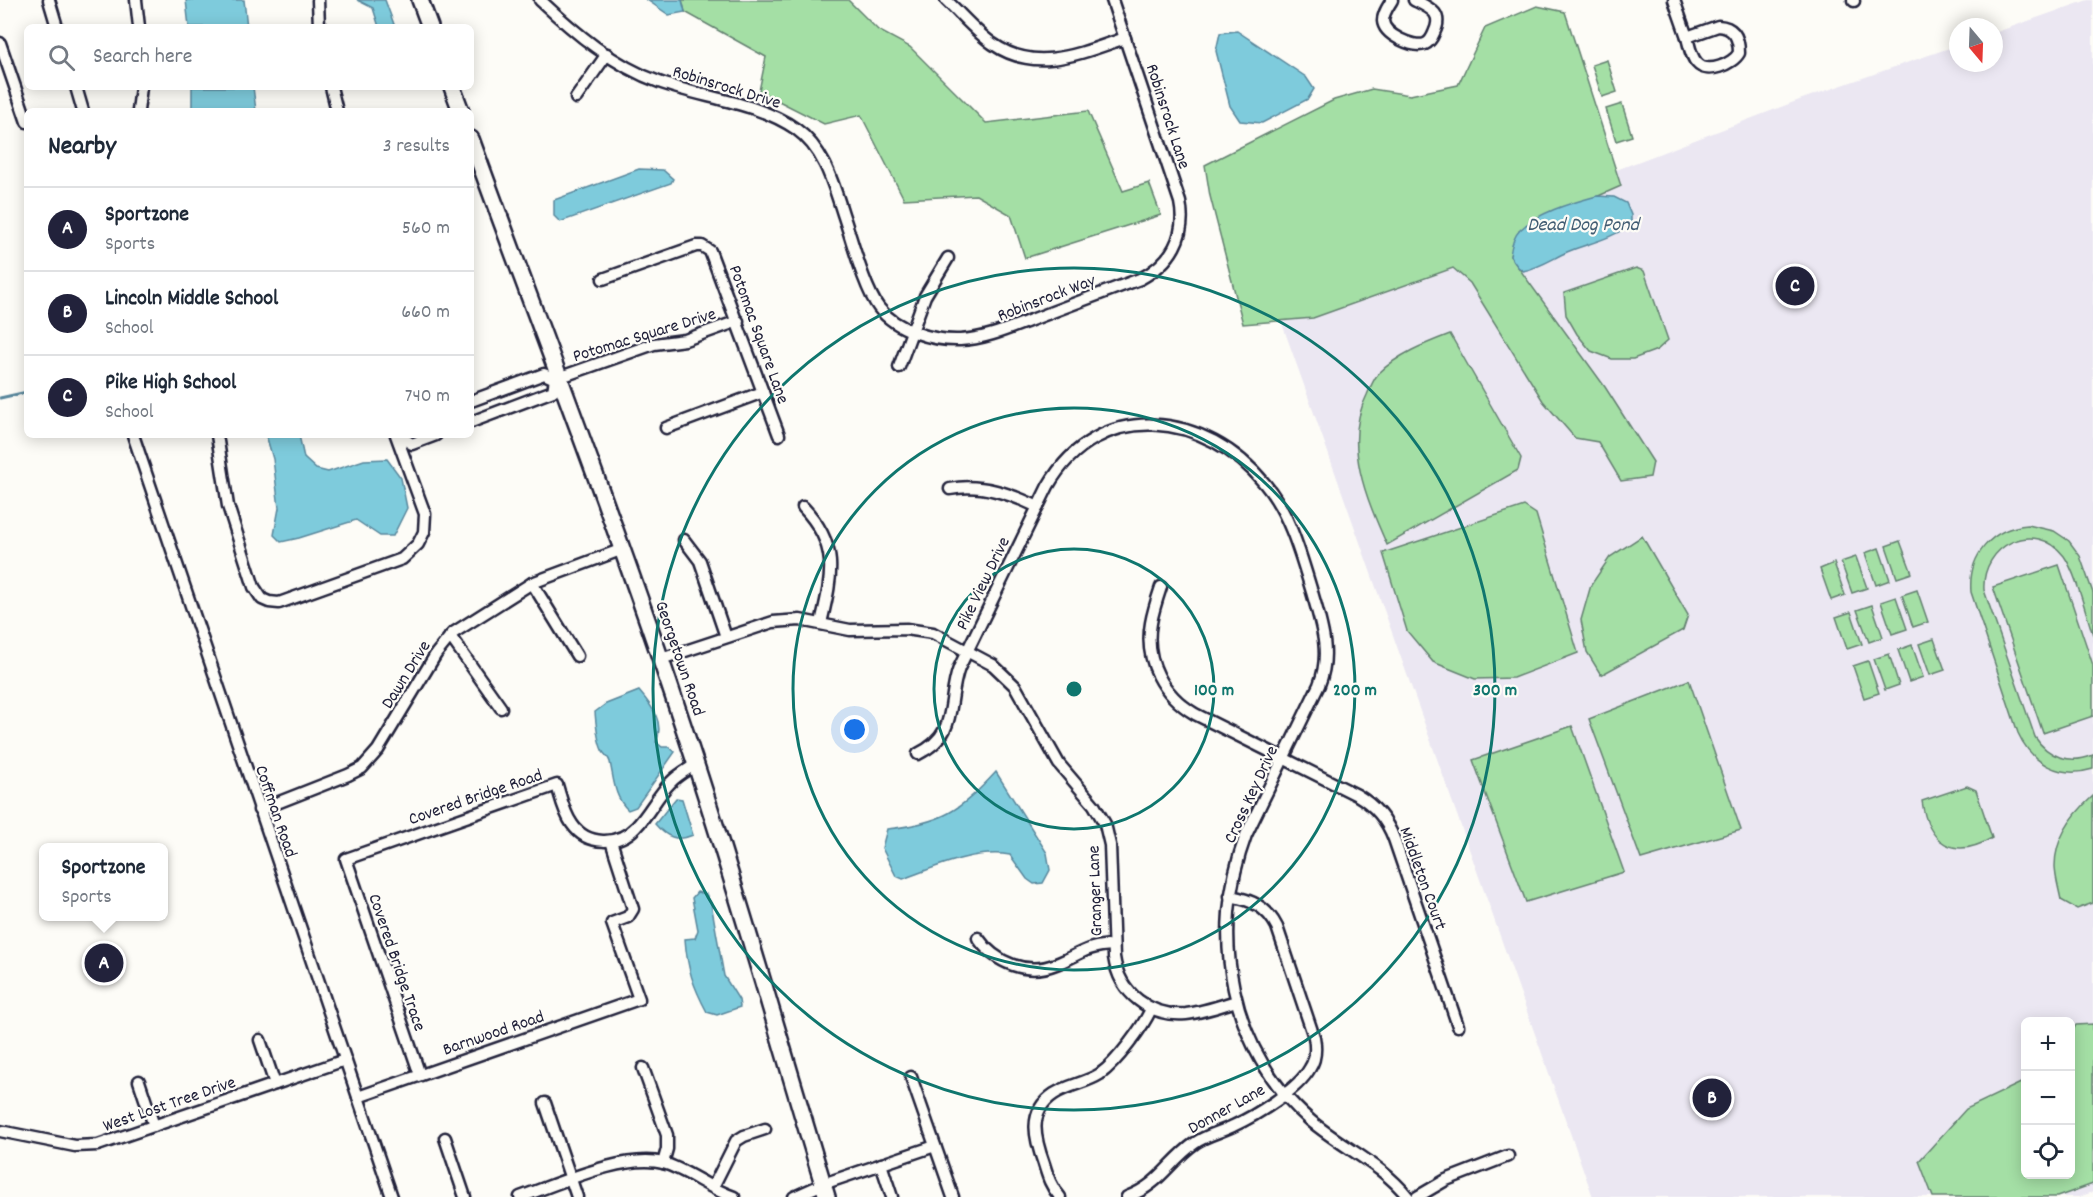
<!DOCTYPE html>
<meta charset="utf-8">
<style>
body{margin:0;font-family:Dekko,sans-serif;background:#f2f2f3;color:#1f2937}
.controls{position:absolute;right:18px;bottom:18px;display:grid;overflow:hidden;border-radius:9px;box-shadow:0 3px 15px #0003}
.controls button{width:54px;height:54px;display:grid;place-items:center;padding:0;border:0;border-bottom:2px solid #e0e1e3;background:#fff;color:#1f2937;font:30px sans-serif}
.compass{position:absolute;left:1949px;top:18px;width:54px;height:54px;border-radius:50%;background:#fff;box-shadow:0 3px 15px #0003;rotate:161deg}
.you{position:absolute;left:855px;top:730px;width:21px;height:21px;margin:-15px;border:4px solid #fff;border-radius:50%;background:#1a73e8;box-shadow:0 0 0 9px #1a73e833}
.badge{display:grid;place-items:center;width:39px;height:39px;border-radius:50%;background:#22223b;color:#fff;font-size:20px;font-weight:700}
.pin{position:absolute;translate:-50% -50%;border:3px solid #fff;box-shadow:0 2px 6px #0006}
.popup{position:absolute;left:39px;top:843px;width:129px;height:78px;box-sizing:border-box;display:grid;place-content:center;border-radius:9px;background:#fff;filter:drop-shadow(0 2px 4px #0005);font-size:20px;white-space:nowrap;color:#747a83}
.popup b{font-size:22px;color:#1f2937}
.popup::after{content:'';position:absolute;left:50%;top:100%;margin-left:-12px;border:12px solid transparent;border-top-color:#fff}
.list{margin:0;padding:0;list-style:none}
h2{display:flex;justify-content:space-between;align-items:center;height:78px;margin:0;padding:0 24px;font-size:26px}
h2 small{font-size:20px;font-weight:400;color:#747a83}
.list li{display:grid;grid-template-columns:39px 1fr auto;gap:18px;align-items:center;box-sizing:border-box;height:84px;padding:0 24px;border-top:2px solid #e0e1e3}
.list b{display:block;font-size:22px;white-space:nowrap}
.list p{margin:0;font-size:20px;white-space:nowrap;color:#747a83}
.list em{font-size:20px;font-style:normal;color:#747a83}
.icon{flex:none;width:33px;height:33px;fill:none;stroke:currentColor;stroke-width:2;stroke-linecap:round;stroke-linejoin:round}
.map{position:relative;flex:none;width:2093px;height:1197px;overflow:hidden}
.search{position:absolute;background:#fff;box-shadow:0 3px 15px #0003;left:24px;top:24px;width:450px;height:66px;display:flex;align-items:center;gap:15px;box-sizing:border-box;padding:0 21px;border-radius:9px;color:#747a83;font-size:22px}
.panel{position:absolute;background:#fff;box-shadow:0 3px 15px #0003;left:24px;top:108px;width:450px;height:330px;border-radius:9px}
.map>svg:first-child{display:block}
</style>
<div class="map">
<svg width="2093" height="1197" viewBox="0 0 2093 1197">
<rect width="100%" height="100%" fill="#fdfcf7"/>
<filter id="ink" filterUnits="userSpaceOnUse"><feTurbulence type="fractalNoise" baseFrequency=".0167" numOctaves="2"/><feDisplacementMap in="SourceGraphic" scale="12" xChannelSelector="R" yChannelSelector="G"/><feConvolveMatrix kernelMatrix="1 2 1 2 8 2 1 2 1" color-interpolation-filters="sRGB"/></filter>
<g filter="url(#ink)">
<path fill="#ebe7f2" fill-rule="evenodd" d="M2088,0H2093V1192L2079,1197H1593L1274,301L1802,99L1958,45V63H1994V33ZM2026,1022H2070V1174H2026Z"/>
<g fill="#a4dfa5" stroke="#638070" stroke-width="1.5">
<polygon points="682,0 848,0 878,30 910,47 986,123 1088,111 1123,191 1149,183 1161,215 1025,258 1011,215 976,195 904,199 861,115 824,124 759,91 766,57 685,12"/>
<polygon points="1537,6 1565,12 1621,186 1519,231 1510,256 1605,387 1653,462 1650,477 1621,481 1598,442 1575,438 1543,401 1470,283 1453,268 1313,318 1243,324 1210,196 1205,165 1334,100 1372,89 1410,95 1458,85 1485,28"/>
<polygon points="1607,60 1617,92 1602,97 1592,65"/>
<polygon points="1622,104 1632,136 1616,141 1606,109"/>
<polygon points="1636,268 1644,271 1668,340 1657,350 1633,359 1612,359 1591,351 1577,334 1566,315 1564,293"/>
<path d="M1450,334L1521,458L1518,470L1387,545C1367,500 1342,443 1367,395C1370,388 1373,380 1378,374C1398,354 1424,344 1450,334Z"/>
<polygon points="1524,506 1536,514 1578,653 1513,678 1475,679 1433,662 1407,631 1383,553"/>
<path d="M2028,525L2054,531L2069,541L2080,556L2093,593V635C2086,614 2076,573 2064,556C2035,518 1981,545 1984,590L2035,737C2048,757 2070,765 2093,755V769C2060,779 2032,764 2018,733L1971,592C1968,556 1991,528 2028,525Z"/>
<polygon points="1642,536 1688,615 1683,630 1601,675 1587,652 1581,620 1591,585 1610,557"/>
<polygon points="1900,541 1912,573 1897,578 1886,546"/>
<polygon points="1879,548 1890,580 1876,585 1865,553"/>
<polygon points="1856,557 1867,588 1852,593 1841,562"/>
<polygon points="1834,563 1845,595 1831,600 1820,569"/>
<polygon points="2059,565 2093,665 2093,716 2043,733 1993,587"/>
<polygon points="1917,590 1928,622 1913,627 1902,595"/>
<polygon points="1896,597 1907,629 1892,634 1881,602"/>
<polygon points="1872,605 1883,637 1869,642 1857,610"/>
<polygon points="1851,612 1862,644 1847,649 1836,617"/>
<polygon points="1934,639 1945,670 1930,675 1919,644"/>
<polygon points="1912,645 1923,677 1909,682 1898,650"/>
<polygon points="1889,654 1899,685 1885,690 1874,659"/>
<polygon points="1868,661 1879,693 1864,698 1853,666"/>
<polygon points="1689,680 1741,830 1641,859 1589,719"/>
<polygon points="1572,726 1624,872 1526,902 1473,760"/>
<path d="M1967,786L1976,790L1992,838C1954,860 1928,844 1922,801Z"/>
<path d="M2093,796V903L2077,909L2061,900C2059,889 2055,877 2055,866C2055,837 2073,814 2093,796Z"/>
<polygon points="2093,1024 2093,1184 2057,1197 1933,1197 1919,1161 1966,1109 2025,1081 2026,1174 2070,1174 2071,1034 2076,1025"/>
</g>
<g fill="#7ecbdc" stroke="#59879c" stroke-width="1.5">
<polygon points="186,0 244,0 247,27 189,27"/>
<polygon points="357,0 385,0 395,27 379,27 373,8"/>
<polygon points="647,0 682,0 685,12 669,15"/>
<polygon points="1237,31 1306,77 1314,89 1308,99 1262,123 1240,121 1230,106 1216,51 1220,33"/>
<polygon points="192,87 253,87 256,111 192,111"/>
<polygon points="639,169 663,170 673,179 671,183 560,222 554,216 554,200"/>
<path d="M1597,196L1614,197L1626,203L1631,215V224C1612,239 1589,243 1567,252C1552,259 1539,268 1523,271L1517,266L1510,256C1511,247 1513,237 1520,230C1540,211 1572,203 1597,196Z"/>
<polygon points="266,435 299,435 304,458 316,469 328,472 364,460 387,459 401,478 407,508 393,536 380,536 356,520 299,538 281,542 274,535 279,508 273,459"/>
<path d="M639,691C652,706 665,723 656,742L662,747H669L675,752L636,807L628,810C614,797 614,780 610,762C609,757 604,755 602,750C597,739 596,724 595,712L606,704Z"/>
<path d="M996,772L1047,853L1050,870L1043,883L1034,884L1027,879L1010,855C974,849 936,867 903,879L896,876L882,848L887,829C942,823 959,812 996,772Z"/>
<path d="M676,798L682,799L693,835C677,842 666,837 655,824Z"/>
<path d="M697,892L706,894L711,903L724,976L739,1000L740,1007L717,1015L707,1012C693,986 687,968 685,939L695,938L698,930L692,898Z"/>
</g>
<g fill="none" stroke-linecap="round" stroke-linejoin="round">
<polyline stroke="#59879c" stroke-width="3" points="0,398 27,392"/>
<defs>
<g id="minor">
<polyline points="49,0 57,27"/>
<polyline points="136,0 139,27"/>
<polyline points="318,0 319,27"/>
<path d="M540,0C574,32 614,66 659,82C702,98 758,102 796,129C824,149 833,183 843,214C852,240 864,288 879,308C896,330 933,341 960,340C986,339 1010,328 1034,319C1070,305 1105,292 1140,279C1171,263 1187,236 1180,202L1112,0"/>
<path d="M946,0C961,14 976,32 993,44C1036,74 1081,53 1125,38"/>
<path d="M1392,0C1388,7 1383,13 1383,21C1384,35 1413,48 1425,44C1430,42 1432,38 1434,33C1444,13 1430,8 1414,0"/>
<polyline points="1674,0 1687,37"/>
<polyline points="1853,0 1854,1"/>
<path d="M1718,26C1734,27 1739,38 1739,53C1733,64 1707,75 1697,63C1691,57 1689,45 1687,37Z"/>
<polyline points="0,43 27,122"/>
<polyline points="76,87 83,111"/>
<polyline points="331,87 337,111"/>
<polyline points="576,98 607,54"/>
<polyline points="138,111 141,87"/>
<polyline points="603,279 696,246 702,246 710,251 779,435"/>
<polyline points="899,367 925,296 948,258"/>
<polyline points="471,401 544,374 555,379 654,344 685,340 738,321"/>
<polyline points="471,422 553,391 555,379"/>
<polyline points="666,428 763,392"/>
<polyline points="133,435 392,1197"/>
<polyline points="217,435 228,506 254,587 262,599 269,602 279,603 402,559 418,544 424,532 425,514 396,435"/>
<polyline points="401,437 412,444 436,435"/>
<path d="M950,489C981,483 1011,494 1038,507"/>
<path d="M803,507C840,546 832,576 821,623"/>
<polyline points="684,540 700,561 726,637"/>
<polyline points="532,583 577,656"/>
<path d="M1161,587C1157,599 1153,611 1151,623C1144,661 1163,695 1195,714L1357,795C1374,805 1387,820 1394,839L1458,1026"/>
<polyline points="450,636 501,708"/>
<path d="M661,659L773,622L800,620L850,630L906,629L933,633L993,665L1015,686L1059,764L1094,805L1105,824L1110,845L1114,957C1119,993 1150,1017 1186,1014C1203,1012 1220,1006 1236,1001"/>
<path d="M918,754C960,733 946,703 959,668L1048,486C1099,397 1207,412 1265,484C1290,514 1301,556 1312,592C1321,624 1332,653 1319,685L1246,835C1209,935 1229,1050 1311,1121C1343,1148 1382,1164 1408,1197"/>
<polyline points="259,810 348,775 362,768 378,750 436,654 453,633 532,583 623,549"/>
<path d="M978,938C995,963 1027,976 1056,964C1079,955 1086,946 1113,945"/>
<polyline points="260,1040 275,1084"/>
<polyline points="643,1068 667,1135 667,1149 663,1163"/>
<path d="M420,1075L346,859L557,785C561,798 564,813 572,824C587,846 618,846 636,827C649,814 657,796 670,783C677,775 687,770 696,764"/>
<polyline points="911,1077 953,1197"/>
<polyline points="139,1081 154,1126"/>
<polyline points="358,1097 639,999 612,923 628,917 633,909 611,841"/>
<polyline points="545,1103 577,1197"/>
<polyline points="0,1131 75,1146 98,1145 345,1060"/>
<polyline points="445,1138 465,1197"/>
<polyline points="881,1164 892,1197"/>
<polyline points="713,1187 736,1141 744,1136 765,1129"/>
<path d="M520,1197C558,1184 625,1153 663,1163C688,1170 709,1189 734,1197"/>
<polyline points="794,1197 823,1184 935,1146"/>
<path d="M1060,1197C1051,1187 1048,1177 1044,1164C1035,1139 1027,1112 1054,1094C1068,1085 1086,1083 1100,1074C1117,1062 1143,1027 1151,1009"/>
<path d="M1127,1197C1160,1185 1169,1161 1195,1143C1206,1135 1221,1132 1233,1126C1255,1116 1298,1090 1310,1068C1316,1059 1316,1048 1314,1037L1277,927C1267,907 1252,900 1230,896"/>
<polyline points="1417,1197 1446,1180 1508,1156"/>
</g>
<g id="secondary">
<polyline points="420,0 430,27"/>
<polyline points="452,87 461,111"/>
<path d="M471,139C547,347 627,552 695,762C742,906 783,1052 827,1197"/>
</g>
</defs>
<use href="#minor" stroke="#22223b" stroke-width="15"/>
<use href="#secondary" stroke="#22223b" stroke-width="20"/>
<use href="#minor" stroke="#fdfcf7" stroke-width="10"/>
<use href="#secondary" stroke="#fdfcf7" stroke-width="15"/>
</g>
</g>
<g fill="none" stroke="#0f766e" stroke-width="3">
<circle cx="1074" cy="689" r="140"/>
<circle cx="1074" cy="689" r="281"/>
<circle cx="1074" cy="689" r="421"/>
</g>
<g text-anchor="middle" stroke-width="4.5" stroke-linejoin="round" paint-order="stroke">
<g font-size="18" fill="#22223b" stroke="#fdfcf7">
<text transform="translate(727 86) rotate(17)" y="6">Robinsrock Drive</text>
<text transform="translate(1169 116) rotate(72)" y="6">Robinsrock Lane</text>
<text transform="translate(1046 297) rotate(-21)" y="6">Robinsrock Way</text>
<text transform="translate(644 334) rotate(-17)" y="6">Potomac Square Drive</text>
<text transform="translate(760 334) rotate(70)" y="6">Potomac Square Lane</text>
<text transform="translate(982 583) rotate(-64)" y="6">Pike View Drive</text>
<text transform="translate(681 658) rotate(71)" y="6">Georgetown Road</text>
<text transform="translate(405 674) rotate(-58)" y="6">Dawn Drive</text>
<text transform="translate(1250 794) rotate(-65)" y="6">Cross Key Drive</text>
<text transform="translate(475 796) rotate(-19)" y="6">Covered Bridge Road</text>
<text transform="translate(277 811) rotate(71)" y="6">Coffman Road</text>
<text transform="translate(1424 878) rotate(70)" y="6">Middleton Court</text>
<text transform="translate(1094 891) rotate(-92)" y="6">Granger Lane</text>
<text transform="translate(398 962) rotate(71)" y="6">Covered Bridge Trace</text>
<text transform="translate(493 1032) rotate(-19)" y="6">Barnwood Road</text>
<text transform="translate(169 1103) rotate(-19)" y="6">West Lost Tree Drive</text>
<text transform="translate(1226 1108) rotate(-29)" y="6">Donner Lane</text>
</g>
<g font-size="20" font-style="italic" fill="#425d73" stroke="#fdfcf7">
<text x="1583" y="230">Dead Dog Pond</text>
</g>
</g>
<circle cx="1074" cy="689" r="9" fill="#0f766e" stroke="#fdfcf7" stroke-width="3"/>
<g font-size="18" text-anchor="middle" font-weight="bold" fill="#0f766e" stroke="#fdfcf7" stroke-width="4.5" stroke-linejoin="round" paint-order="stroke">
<text x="1214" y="695">100 m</text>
<text x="1355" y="695">200 m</text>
<text x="1495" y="695">300 m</text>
</g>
</svg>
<div class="controls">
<button>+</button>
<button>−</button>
<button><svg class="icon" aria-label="locate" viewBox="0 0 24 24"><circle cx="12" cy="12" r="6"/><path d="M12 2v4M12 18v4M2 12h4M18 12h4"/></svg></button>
</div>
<svg class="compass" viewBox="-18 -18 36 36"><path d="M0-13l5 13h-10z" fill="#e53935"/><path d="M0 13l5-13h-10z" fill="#747a83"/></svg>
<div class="you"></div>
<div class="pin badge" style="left:104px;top:963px">A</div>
<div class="popup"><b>Sportzone</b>Sports</div>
<div class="pin badge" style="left:1712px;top:1098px">B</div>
<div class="pin badge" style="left:1795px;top:286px">C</div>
<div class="search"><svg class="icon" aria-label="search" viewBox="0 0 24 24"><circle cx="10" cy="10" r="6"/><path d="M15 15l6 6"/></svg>Search here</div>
<section class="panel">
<h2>Nearby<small>3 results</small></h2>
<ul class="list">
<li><span class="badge">A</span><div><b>Sportzone</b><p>Sports</p></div><em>560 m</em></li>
<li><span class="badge">B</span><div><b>Lincoln Middle School</b><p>School</p></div><em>660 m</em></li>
<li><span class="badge">C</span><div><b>Pike High School</b><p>School</p></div><em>740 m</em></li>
</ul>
</section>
</div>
